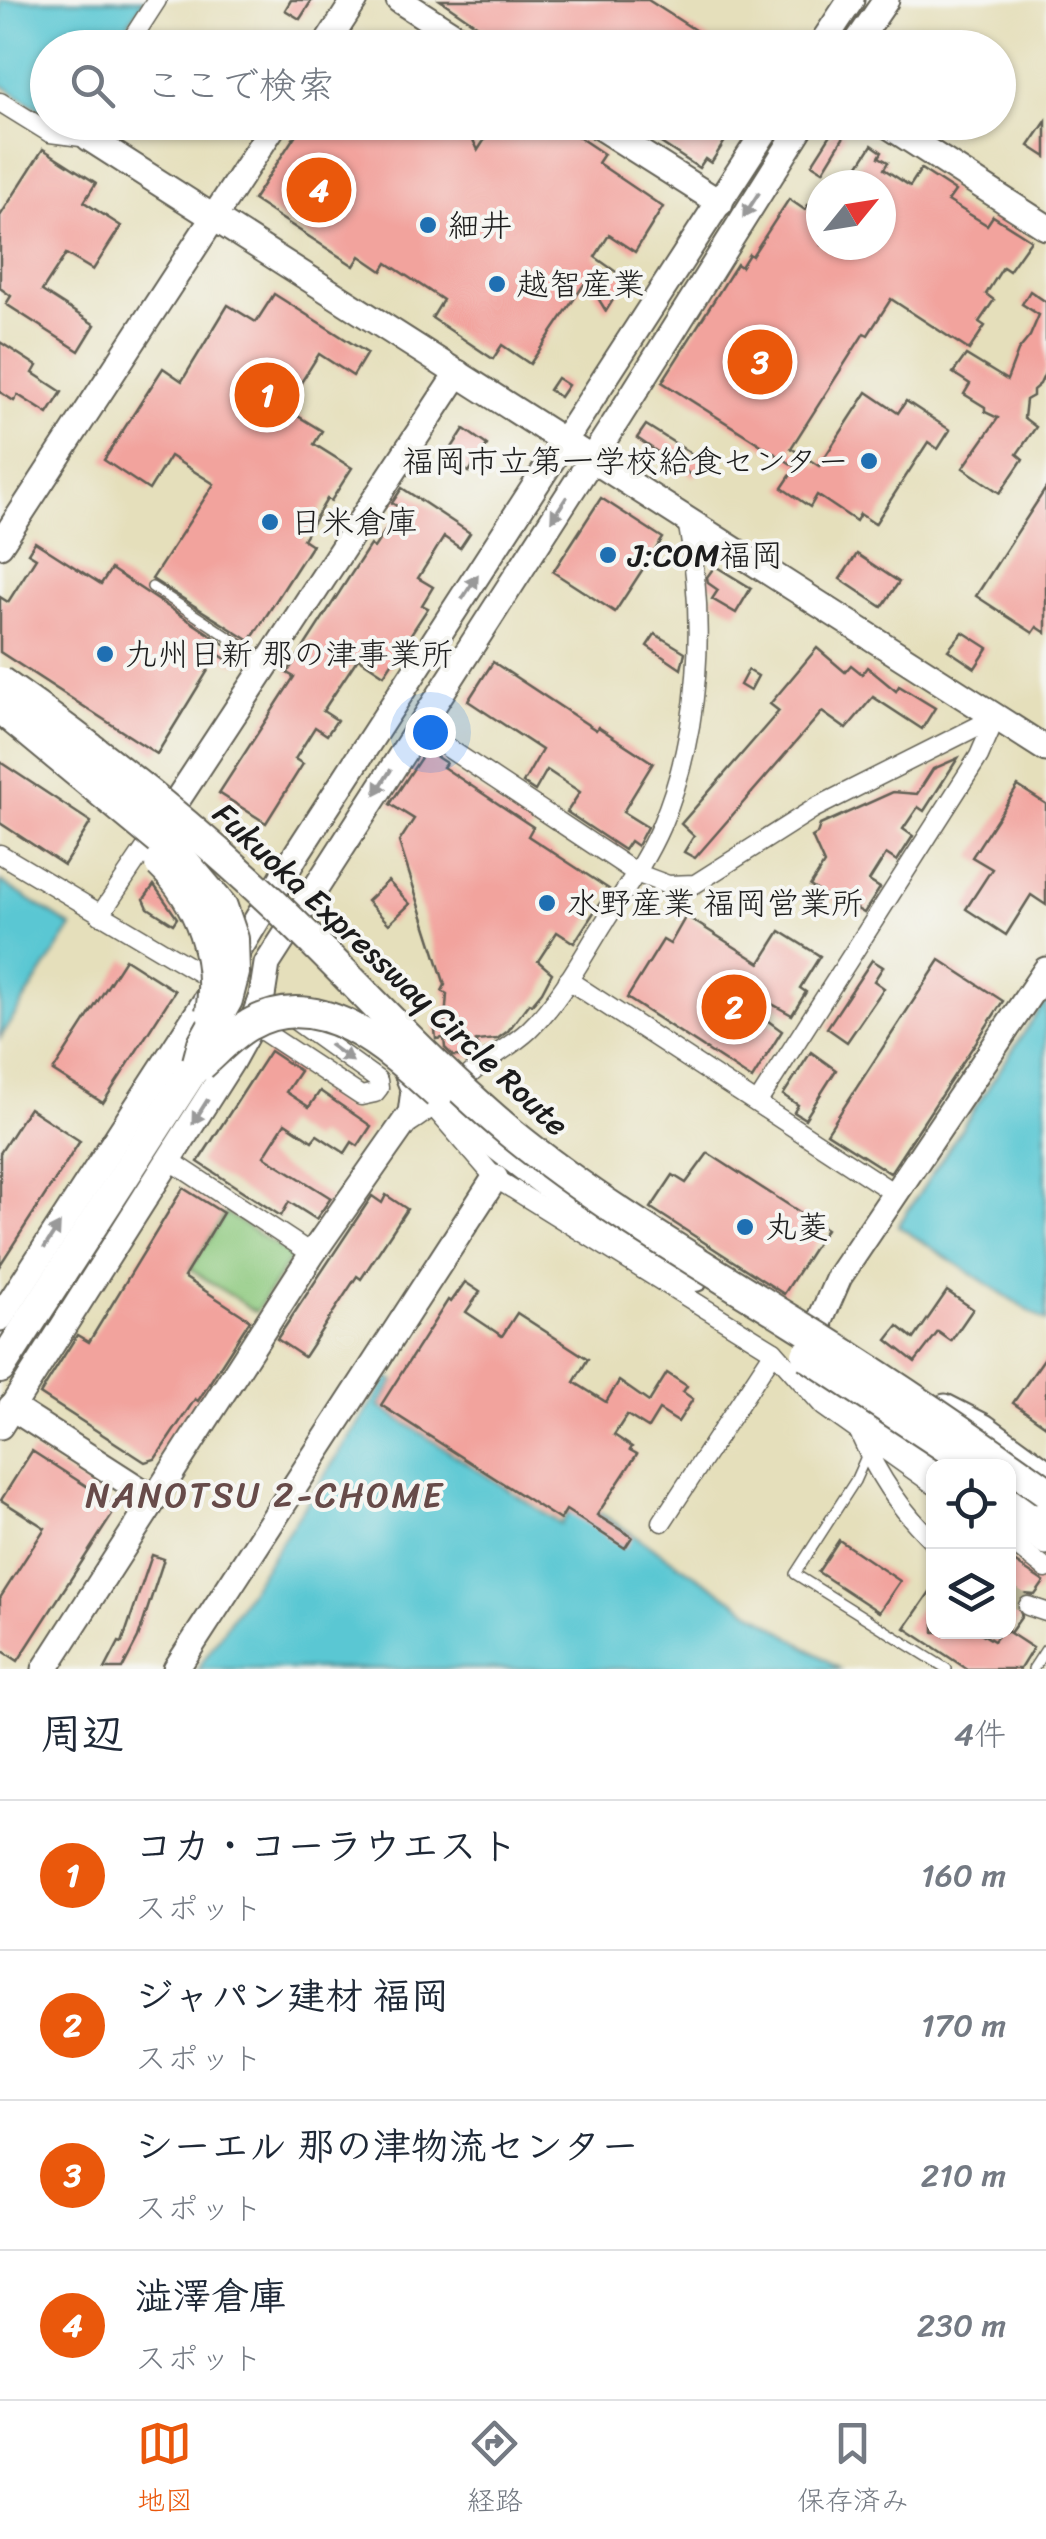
<!DOCTYPE html>
<html lang="ja">
<meta charset="utf-8">
<style>
body{margin:0;font-family:Sriracha,"Klee One",sans-serif;background:#f2f2f3;color:#1f2937}
.controls{position:absolute;right:30px;bottom:30px;display:grid;overflow:hidden;border-radius:20px;box-shadow:0 2px 8px #0004}
.controls button{width:90px;height:90px;display:grid;place-items:center;padding:0;border:0;border-bottom:2px solid #e0e1e3;background:#fff;color:#1f2937;font:50px sans-serif}
.compass{position:absolute;left:806px;top:170px;width:90px;height:90px;border-radius:50%;background:#fff;box-shadow:0 2px 8px #0004;rotate:60deg}
.you{position:absolute;left:430px;top:732px;width:35px;height:35px;margin:-25px;border:8px solid #fff;border-radius:50%;background:#1a73e8;box-shadow:0 0 0 15px #1a73e833}
.badge{display:grid;place-items:center;width:65px;height:65px;border-radius:50%;background:#ea580c;color:#fff;font-size:32px;font-weight:700}
.pin{position:absolute;translate:-50% -50%;border:5px solid #fff;box-shadow:0 2px 10px #0006}
.list{margin:0;padding:0;list-style:none}
h2{display:flex;justify-content:space-between;align-items:center;height:130px;margin:0;padding:0 40px;font-size:42px}
h2 small{font-size:32px;font-weight:400;color:#747a83}
.list li{display:grid;grid-template-columns:65px 1fr auto;gap:30px;align-items:center;box-sizing:border-box;height:150px;padding:0 40px;border-top:2px solid #e0e1e3}
.list b{display:block;font-size:38px;white-space:nowrap}
.list p{margin:0;font-size:32px;white-space:nowrap;color:#747a83}
.list em{font-size:32px;font-style:normal;color:#747a83}
.icon{flex:none;width:55px;height:55px;fill:none;stroke:currentColor;stroke-width:2;stroke-linecap:round;stroke-linejoin:round}
.map{position:relative;flex:none;width:1046px;height:1669px;overflow:hidden}
.search{position:absolute;background:#fff;box-shadow:0 2px 8px #0004;left:30px;right:30px;top:30px;height:110px;display:flex;align-items:center;gap:25px;box-sizing:border-box;padding:0 35px;border-radius:55px;color:#747a83;font-size:38px}
.sheet{height:730px;background:#fff}
nav{display:flex;justify-content:space-around;align-items:center;box-sizing:border-box;height:140px;border-top:2px solid #e0e1e3;background:#fff;font-size:28px;color:#747a83}
nav a{display:grid;justify-items:center;gap:5px}
nav .on{color:#ea580c}
.map>svg:first-child{display:block}
</style>
<div class="map">
<svg width="1046" height="1669" viewBox="0 0 1046 1669">
<rect width="100%" height="100%" fill="#f6f6f2"/>
<filter id="ink" filterUnits="userSpaceOnUse"><feTurbulence type="fractalNoise" baseFrequency=".01" numOctaves="2"/><feDisplacementMap in="SourceGraphic" scale="20" xChannelSelector="R" yChannelSelector="G"/><feConvolveMatrix kernelMatrix="1 2 1 2 8 2 1 2 1" color-interpolation-filters="sRGB"/></filter>
<filter id="wash" filterUnits="userSpaceOnUse"><feTurbulence type="fractalNoise" baseFrequency=".0048" numOctaves="4" result="noise"/><feDisplacementMap in="SourceGraphic" scale="40" xChannelSelector="R" yChannelSelector="G"/><feGaussianBlur stdDeviation="2.25" result="paint"/><feColorMatrix in="noise" values="0 0 0 0 0 0 0 0 0 0 0 0 0 0 0 0 0 1.4 0 .05"/><feComposite in="paint" operator="in"/></filter>
<g filter="url(#wash)">
<rect width="100%" height="100%" fill="#e5dfbb"/>
<polygon fill="#8dc97e" stroke="#54724d" stroke-width="2.5" points="226,1213 292,1256 256,1312 190,1269"/>
<g fill="#5ac7d3" stroke="#3b7278" stroke-width="2.5">
<polygon points="0,0 144,0 113,47 48,48 47,114 0,84"/>
<polygon points="0,881 72,927 0,1038"/>
<polygon points="1046,999 1046,1322 898,1226"/>
<polygon points="389,1377 394,1381 379,1406 561,1524 578,1499 840,1669 198,1669"/>
</g>
<g id="blocks">
<g fill="#f2a39d">
<polygon points="291,0 312,0 300,19 285,10"/>
<polygon points="440,0 648,0 723,48 510,48"/>
<polygon points="1046,121 1046,157 1029,146"/>
<polygon points="311,122 328,134 335,122 410,122 428,133 435,122 464,122 478,150 496,122 556,122 604,154 598,163 663,207 635,252 609,235 595,257 626,279 606,311 587,280 530,364 502,345 493,359 432,318 443,300 387,263 382,271 360,256 354,266 253,200 302,125 307,128"/>
<polygon points="629,122 737,122 711,163 705,159 699,168"/>
<polygon points="835,128 845,135 823,171 812,164"/>
<polygon points="872,145 882,152 879,157 888,162 884,169 910,186 921,169 955,191 948,201 987,225 993,216 1031,240 1009,271 1003,267 986,294 994,300 979,322 985,326 969,350 891,299 868,335 864,333 791,448 819,466 867,392 898,413 906,401 950,430 938,449 928,442 875,524 860,514 856,521 817,495 810,507 782,488 796,467 662,382 737,264 741,267 749,254 752,256 789,199 805,210 808,205 821,213 821,245 881,245 881,185 846,185"/>
<polygon points="43,149 96,183 84,202 121,226 93,270 66,254 42,291 95,325 79,351 6,304 11,296 0,288 0,216"/>
<polygon points="1030,291 1046,302 1046,371 1040,384 1033,390 1033,396 1026,400 1024,418 1036,427 1017,454 1023,459 1000,493 963,468 998,418 985,412 985,407 964,394 970,384 953,373 966,355 1007,380 1018,351 1030,336 1039,315 1022,304"/>
<polygon points="274,294 367,353 353,376 319,354 285,408 322,431 314,444 352,468 331,501 327,499 303,539 312,545 250,641 152,579 214,484 170,456 149,490 104,460 163,368 182,381 228,305 256,322"/>
<polygon points="0,342 37,366 33,373 62,392 48,414 18,395 14,401 0,392"/>
<polygon points="557,378 568,385 560,397 549,390"/>
<polygon points="646,425 703,461 694,477 637,438"/>
<polygon points="464,429 487,445 469,472 446,457"/>
<polygon points="402,488 470,533 460,548 444,537 418,578 433,587 422,605 428,608 384,675 358,658 323,711 337,720 327,735 315,727 295,759 303,764 266,823 219,793 294,677 287,673 370,545 374,548 400,508 392,503"/>
<polygon points="1046,488 1046,633 1037,627 1033,633 976,596"/>
<polygon points="601,498 663,538 615,612 553,572"/>
<polygon points="35,542 101,584 111,569 241,655 235,665 218,654 157,754 0,652 0,597 8,602 36,558 28,553"/>
<polygon points="857,554 899,582 882,607 840,579"/>
<polygon points="715,566 751,588 736,613 712,599 718,590 708,583 707,577"/>
<polygon points="963,632 988,648 975,668 948,650"/>
<polygon points="655,634 685,652 681,669 647,646"/>
<polygon points="817,648 845,672 851,665 862,674 867,667 896,691 899,686 935,708 922,729 873,697 846,729 822,712 695,858 684,852 694,836 681,824 779,711 770,704"/>
<polygon points="493,662 596,730 598,727 653,763 623,812 647,827 637,846 630,841 624,850 567,812 580,792 547,770 535,791 523,783 542,750 468,701"/>
<polygon points="748,670 758,676 750,691 740,685"/>
<polygon points="426,750 446,763 443,767 533,827 528,836 609,889 574,943 557,932 538,961 552,973 542,992 532,1004 529,1003 508,1031 497,1039 476,1041 479,1051 472,1057 453,1056 445,1048 444,1038 436,1039 434,1020 445,1021 447,994 442,991 445,985 399,842 414,819 390,804"/>
<polygon points="958,758 924,811 918,807 903,829 913,836 897,861 886,854 869,881 880,888 864,913 857,909 854,914 810,886 824,864 812,837 817,834 820,825 893,792 917,794 933,769"/>
<polygon points="0,762 91,822 64,865 0,823"/>
<polygon points="1018,786 1046,804 1046,905 1031,895 1006,935 966,909 992,869 972,857"/>
<polygon points="388,881 410,904 389,924 367,901"/>
<polygon points="154,885 177,918 173,924 148,908 144,899"/>
<polygon points="686,916 760,963 780,931 820,956 800,988 806,992 792,1015 761,998 753,1010 782,1031 752,1079 627,998 663,940 670,944"/>
<polygon points="125,959 175,991 103,1103 53,1071"/>
<polygon points="872,960 883,967 874,981 884,988 847,1042 827,1028"/>
<polygon points="940,960 1003,1001 890,1173 827,1133"/>
<polygon points="270,1051 300,1071 286,1092 309,1107 320,1091 371,1126 358,1146 352,1142 345,1153 317,1135 312,1141 285,1123 264,1156 331,1198 316,1219 289,1202 281,1216 198,1162"/>
<polygon points="811,1052 836,1070 805,1119 794,1112 798,1105 783,1095"/>
<polygon points="29,1108 80,1141 0,1265 0,1153"/>
<polygon points="708,1153 826,1229 784,1294 651,1208 673,1175 686,1183"/>
<polygon points="183,1188 223,1213 184,1277 250,1320 198,1401 195,1399 155,1459 145,1462 40,1394 77,1335 89,1342"/>
<polygon points="386,1195 407,1209 361,1279 357,1276 304,1357 277,1339 372,1196 382,1203"/>
<polygon points="465,1282 480,1292 466,1312 502,1336 517,1313 588,1359 574,1382 606,1402 619,1381 649,1402 667,1373 687,1386 683,1392 693,1399 678,1422 659,1410 648,1428 627,1415 614,1435 632,1447 630,1450 637,1454 597,1515 632,1537 625,1548 566,1510 560,1520 381,1405 448,1300 451,1302"/>
<polygon points="947,1291 973,1309 951,1341 938,1332 915,1362 887,1340 898,1326 914,1339"/>
<polygon points="1046,1356 1046,1426 1013,1403"/>
<polygon points="32,1451 108,1500 112,1515 18,1661 0,1649 0,1598 45,1528 1,1500"/>
<polygon points="839,1540 900,1581 879,1612 818,1572"/>
<polygon points="152,1555 164,1559 138,1638 122,1669 105,1669 119,1642 122,1643"/>
<polygon points="1008,1558 1044,1582 1035,1595 1025,1594 1016,1603 1022,1616 1010,1633 1033,1648 1020,1669 967,1669 905,1628 934,1586 934,1632 979,1632 994,1641 1001,1632 1008,1632"/>
</g>
</g>
</g>
<g filter="url(#ink)">
<use href="#blocks" fill-opacity="0" stroke="#626054" stroke-width="2.5"/>
<g fill="none" stroke-linecap="round" stroke-linejoin="round">
<polyline stroke="#bdb89b" stroke-width="18" stroke-dasharray="18 9" stroke-linecap="butt" points="1008,1593 1028,1606"/>
<defs>
<g id="lane">
<polyline points="152,587 267,662"/>
<polyline points="868,1452 855,1481 795,1574 947,1669"/>
<polyline points="1033,1669 1046,1649"/>
</g>
<g id="street">
<polyline points="126,48 157,0"/>
<polyline points="0,102 50,133 89,138 84,122"/>
<polyline points="418,728 636,873 668,885 695,884 815,808 996,717 979,756 758,1102"/>
<polyline points="0,854 215,982"/>
<polyline points="100,915 158,829"/>
<polyline points="568,980 894,1193"/>
<polyline points="252,1024 361,1096 375,1093 379,1088 378,1080 286,1014"/>
<polyline points="429,1102 495,1178 774,1351 824,1407 934,1485"/>
<path d="M403,1127C430,1112 450,1091 474,1071C491,1056 512,1046 529,1030C558,1002 578,965 599,931C620,897 645,863 661,826C701,732 706,620 687,520"/>
<polyline points="171,1161 312,1254"/>
<path d="M861,1437C879,1478 901,1511 934,1542"/>
<polyline points="662,1522 774,1351"/>
<polyline points="1008,1539 1046,1569"/>
<polyline points="1028,1606 1046,1612"/>
</g>
<g id="secondary">
<polyline points="399,0 474,48"/>
<polyline points="324,48 355,0"/>
<polyline points="819,48 851,0"/>
<polyline points="853,48 886,0"/>
<polyline points="592,122 720,203"/>
<polyline points="883,122 1046,227"/>
<polyline points="89,138 1046,749"/>
<polyline points="0,545 276,122"/>
<polyline points="172,808 458,373"/>
<polyline points="0,1318 240,948 297,853 771,122"/>
<polyline points="830,1347 822,1343 819,1323 839,1277 1046,970"/>
<polyline points="810,1354 822,1383 840,1401 938,1466"/>
<polyline points="11,1407 154,1499"/>
<polyline points="945,1407 984,1427 1046,1472"/>
<polyline points="0,1426 231,1062 252,1024 262,996 267,964 620,415 804,122"/>
<polyline points="1008,1514 1046,1542"/>
<polyline points="45,1669 312,1254 411,1113 414,1090 403,1063"/>
<polyline points="176,1669 495,1178"/>
</g>
<g id="highway">
<path d="M458,1114C532,1172 610,1233 695,1276"/>
<polyline points="0,1368 198,1062"/>
<polyline points="1008,1490 1046,1517"/>
</g>
</defs>
<use href="#lane" stroke="#626054" stroke-width="12"/>
<use href="#street" stroke="#626054" stroke-width="21"/>
<use href="#secondary" stroke="#626054" stroke-width="29"/>
<use href="#highway" stroke="#626054" stroke-width="34"/>
<use href="#lane" stroke="#fff" stroke-width="9"/>
<use href="#street" stroke="#fff" stroke-width="18"/>
<use href="#secondary" stroke="#fff" stroke-width="25"/>
<use href="#highway" stroke="#fff" stroke-width="30"/>
<defs>
<g id="highway-bridge">
<path d="M0,682C109,758 215,844 309,938C376,1004 439,1073 511,1133C599,1205 698,1262 794,1322C880,1375 964,1432 1046,1491"/>
<polyline points="0,708 180,857 222,907 233,939 234,973 227,1000 203,1043 198,1062"/>
<path d="M160,863C200,901 220,958 211,1012"/>
<path d="M201,1065C217,1051 231,1035 249,1025C319,984 389,1049 438,1094"/>
<polyline points="807,1355 975,1466"/>
</g>
</defs>
<use href="#highway-bridge" stroke="#626054" stroke-width="34" stroke-linecap="butt"/>
<use href="#highway-bridge" stroke="#fff" stroke-width="30"/>
</g>
<defs><path id="oneway-solid" d="M-6-.8H1V-3.2L6.5 0L1 3.2V.8H-6Z" transform="scale(2.5)"/></defs>
<g fill="#999">
<use href="#oneway-solid" transform="translate(751 205) rotate(123)"/>
<use href="#oneway-solid" transform="translate(559 509) rotate(123)"/>
<use href="#oneway-solid" transform="translate(470 587) rotate(-57)"/>
<use href="#oneway-solid" transform="translate(383 782) rotate(123)"/>
<use href="#oneway-solid" transform="translate(341 1053) rotate(36)"/>
<use href="#oneway-solid" transform="translate(200 1112) rotate(122)"/>
<use href="#oneway-solid" transform="translate(52 1236) rotate(-57)"/>
</g>
</g>
<g fill="#1f6fb2" stroke="#f6f6f2" stroke-width="4">
<circle cx="428" cy="225" r="10"/>
<circle cx="497" cy="284" r="10"/>
<circle cx="869" cy="461" r="10"/>
<circle cx="270" cy="522" r="10"/>
<circle cx="608" cy="555" r="10"/>
<circle cx="105" cy="654" r="10"/>
<circle cx="547" cy="903" r="10"/>
<circle cx="745" cy="1227" r="10"/>
</g>
<g text-anchor="middle" stroke-width="8" stroke-linejoin="round" paint-order="stroke">
<g font-size="32" fill="#1c1c1c" stroke="#f6f6f2" text-anchor="start">
<text x="448" y="236">細井</text>
<text x="517" y="295">越智産業</text>
<text x="849" y="472" text-anchor="end">福岡市立第一学校給食センター</text>
<text x="290" y="533">日米倉庫</text>
<text x="628" y="566">J:COM福岡</text>
<text x="125" y="665">九州日新 那の津事業所</text>
<text x="567" y="914">水野産業 福岡営業所</text>
<text x="765" y="1238">丸菱</text>
</g>
<g font-size="32" fill="#1c1c1c" stroke="#f6f6f2">
<text transform="translate(391 969) rotate(43)" y="11">Fukuoka Expressway Circle Route</text>
</g>
<g font-size="35" letter-spacing="2.5" fill="#674b49" stroke="#f6f6f2">
<text x="265" y="1507">NANOTSU 2-CHOME</text>
</g>
</g>
</svg>
<div class="controls">
<button><svg class="icon" aria-label="locate" viewBox="0 0 24 24"><circle cx="12" cy="12" r="6"/><path d="M12 2v4M12 18v4M2 12h4M18 12h4"/></svg></button>
<button><svg class="icon" aria-label="layers" viewBox="0 0 24 24"><path d="M12 4l9 5-9 5-9-5zM3 14l9 5 9-5"/></svg></button>
</div>
<svg class="compass" viewBox="-18 -18 36 36"><path d="M0-13l5 13h-10z" fill="#e53935"/><path d="M0 13l5-13h-10z" fill="#747a83"/></svg>
<div class="you"></div>
<div class="pin badge" style="left:267px;top:395px">1</div>
<div class="pin badge" style="left:734px;top:1007px">2</div>
<div class="pin badge" style="left:760px;top:362px">3</div>
<div class="pin badge" style="left:319px;top:190px">4</div>
<div class="search"><svg class="icon" aria-label="search" viewBox="0 0 24 24"><circle cx="10" cy="10" r="6"/><path d="M15 15l6 6"/></svg>ここで検索</div>
</div>
<section class="sheet">
<h2>周辺<small>4件</small></h2>
<ul class="list">
<li><span class="badge">1</span><div><b>コカ・コーラウエスト</b><p>スポット</p></div><em>160 m</em></li>
<li><span class="badge">2</span><div><b>ジャパン建材 福岡</b><p>スポット</p></div><em>170 m</em></li>
<li><span class="badge">3</span><div><b>シーエル 那の津物流センター</b><p>スポット</p></div><em>210 m</em></li>
<li><span class="badge">4</span><div><b>澁澤倉庫</b><p>スポット</p></div><em>230 m</em></li>
</ul>
</section>
<nav>
<a class="on"><svg class="icon" aria-label="map" viewBox="0 0 24 24"><path d="M3 6l6-2 6 2 6-2v14l-6 2-6-2-6 2zM9 4v14M15 6v14"/></svg>地図</a>
<a><svg class="icon" aria-label="directions" viewBox="0 0 24 24"><path d="M12 3l9 9-9 9-9-9zM9 14v-3h6M13 9l2 2-2 2"/></svg>経路</a>
<a><svg class="icon" aria-label="saved" viewBox="0 0 24 24"><path d="M7 4h10v16l-5-4-5 4z"/></svg>保存済み</a>
</nav>
